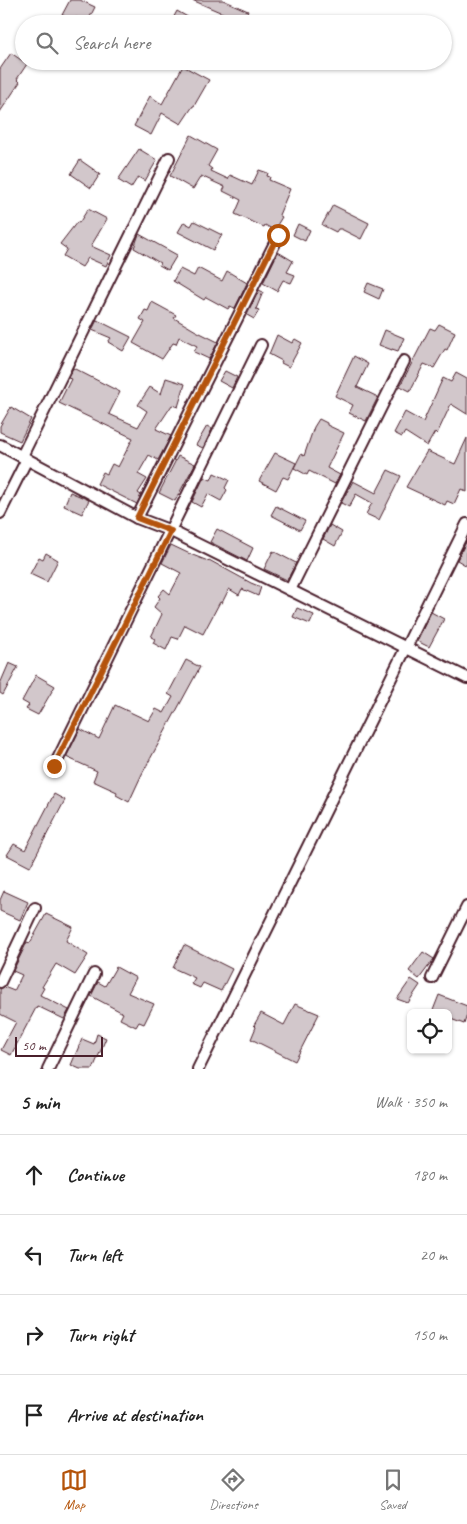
<!DOCTYPE html>
<meta charset="utf-8">
<style>
body{margin:0;font-family:Caveat,sans-serif;background:#f2f2f2;color:#222}
.controls{position:absolute;right:15px;bottom:15px;display:grid;overflow:hidden;border-radius:8px;box-shadow:0 1px 4px #0004}
.controls button{width:45px;height:45px;display:grid;place-items:center;padding:0;border:0;border-bottom:1px solid #e0e0e0;background:#fff;color:#222;font:25px sans-serif}
.scale{position:absolute;left:15px;bottom:12px;width:88px;box-sizing:border-box;padding-left:5px;border:2px solid #4a1f2b;border-top:0;font-size:14px;line-height:18px;white-space:nowrap;color:#4a1f2b;-webkit-text-stroke:4px #fff;paint-order:stroke}
.stop{position:absolute;width:15px;height:15px;margin:-11px;border:4px solid #b45309;border-radius:50%;background:#fff}
.stop.end{background:#b45309;border-color:#fff;box-shadow:0 1px 5px #0008}
.list{margin:0;padding:0;list-style:none}
h2{display:flex;justify-content:space-between;align-items:center;height:65px;margin:0;padding:0 20px;font-size:21px}
h2 small{font-size:16px;font-weight:400;color:#767676}
.list li{display:grid;grid-template-columns:32px 1fr auto;gap:15px;align-items:center;box-sizing:border-box;height:80px;padding:0 20px;border-top:1px solid #e0e0e0}
.list b{display:block;font-size:19px;white-space:nowrap}
.list em{font-size:16px;font-style:normal;color:#767676}
.icon{flex:none;width:28px;height:28px;fill:none;stroke:currentColor;stroke-width:2;stroke-linecap:round;stroke-linejoin:round}
.map{position:relative;flex:none;width:467px;height:1069px;overflow:hidden}
.search{position:absolute;background:#fff;box-shadow:0 1px 4px #0004;left:15px;right:15px;top:15px;height:55px;display:flex;align-items:center;gap:12px;box-sizing:border-box;padding:0 18px;border-radius:28px;color:#767676;font-size:19px}
.sheet{height:385px;background:#fff}
nav{display:flex;justify-content:space-around;align-items:center;box-sizing:border-box;height:70px;border-top:1px solid #e0e0e0;background:#fff;font-size:14px;color:#767676}
nav a{display:grid;justify-items:center;gap:2px}
nav .on{color:#b45309}
.map>svg:first-child{display:block}
</style>
<div class="map">
<svg width="467" height="1069" viewBox="0 0 467 1069">
<rect width="100%" height="100%" fill="#fff"/>
<filter id="ink" filterUnits="userSpaceOnUse"><feTurbulence type="fractalNoise" baseFrequency=".02" numOctaves="2"/><feDisplacementMap in="SourceGraphic" scale="10" xChannelSelector="R" yChannelSelector="G"/><feConvolveMatrix kernelMatrix="1 2 1 2 8 2 1 2 1" color-interpolation-filters="sRGB"/></filter>
<g filter="url(#ink)">
<g fill="#d2c7cb" stroke="#4a1f2b">
<polygon points="70,0 80,0 95,7 87,23 76,17 74,21 62,15"/>
<polygon points="192,0 223,0 248,11 242,24 222,24 227,15"/>
<polygon points="177,11 200,24 170,24"/>
<polygon points="11,53 27,64 17,79 20,82 0,112 0,69"/>
<polygon points="183,66 209,80 194,106 193,106 181,124 162,113 151,135 134,126 150,96 162,104"/>
<polygon points="191,135 217,150 208,166 212,169 211,171 228,179 230,175 252,185 259,170 268,173 267,176 270,177 269,180 290,189 279,215 282,217 274,230 265,225 264,227 235,214 241,200 223,191 225,187 201,176 193,189 170,176"/>
<polygon points="139,149 157,160 145,181 138,177 131,188 118,180"/>
<polygon points="80,160 100,174 91,188 71,174"/>
<polygon points="333,205 369,223 361,239 341,229 338,229 336,232 322,225"/>
<polygon points="88,209 107,219 91,246 111,255 106,266 88,258 82,267 63,256 67,249 60,244 77,222 79,223"/>
<polygon points="194,221 222,235 213,250 178,232 184,222 191,226"/>
<polygon points="298,224 310,230 305,241 293,235"/>
<polygon points="139,234 177,255 168,270 159,265 160,263 134,248"/>
<polygon points="278,252 293,261 287,272 295,275 291,283 283,280 277,291 263,283"/>
<polygon points="198,268 222,281 227,271 247,283 235,308 230,306 228,309 206,297 204,300 173,281 180,269 194,276"/>
<polygon points="368,283 383,289 379,299 364,292"/>
<polygon points="259,290 263,292 256,309 259,310 254,319 247,315"/>
<polygon points="152,302 176,315 174,318 196,331 218,342 209,359 194,352 197,346 179,337 176,344 173,343 162,359 133,343 145,322 140,319 145,310 148,311"/>
<polygon points="97,320 131,337 123,351 108,342 111,338 92,330"/>
<polygon points="439,324 455,332 447,350 445,349 434,368 424,364 410,391 400,386 430,328 435,330"/>
<polygon points="385,330 404,338 398,351 392,349 392,350 379,345"/>
<polygon points="277,335 292,343 295,339 302,343 289,367 281,363 282,361 269,354"/>
<polygon points="354,356 368,364 357,387 378,397 366,421 349,413 353,405 335,396"/>
<polygon points="73,368 120,392 109,414 138,427 147,411 138,405 150,387 161,394 166,378 185,384 178,407 172,405 156,429 171,436 158,460 149,455 138,474 147,479 138,493 141,495 137,504 97,484 103,472 107,474 112,464 118,467 133,438 59,403 71,379 68,378"/>
<polygon points="225,371 237,377 232,388 219,381"/>
<polygon points="456,373 467,379 467,414 451,404 437,434 435,432 427,446 405,432 402,437 394,433 405,412 423,422 443,378 451,382"/>
<polygon points="11,407 31,419 20,441 0,432 0,426"/>
<polygon points="319,419 327,423 327,425 344,433 327,468 340,475 335,484 309,471 307,475 294,468 301,454 304,456 314,427"/>
<polygon points="207,426 212,429 203,448 196,445"/>
<polygon points="467,438 467,492 461,489 454,504 447,501 445,505 406,487 427,451 455,464"/>
<polygon points="275,453 296,463 288,479 283,477 276,490 259,481"/>
<polygon points="178,456 195,464 175,501 159,493"/>
<polygon points="388,470 401,476 379,520 366,514 372,503 356,494 349,507 341,503 353,481 376,493"/>
<polygon points="214,473 229,480 225,488 227,490 221,501 208,494 201,507 192,502 204,477 211,480"/>
<polygon points="70,492 89,500 82,514 64,506"/>
<polygon points="276,506 305,521 300,530 271,515"/>
<polygon points="330,525 342,532 335,546 323,539"/>
<polygon points="217,529 253,548 247,561 210,542"/>
<polygon points="467,540 467,566 457,560"/>
<polygon points="171,545 190,554 208,561 209,560 251,583 261,587 258,596 242,589 239,595 229,589 222,603 220,602 203,634 185,625 178,639 172,637 166,650 153,643 155,639 151,637 162,614 154,607 160,598 158,596 164,589 170,594 181,573 162,563"/>
<polygon points="273,551 296,563 287,580 264,569"/>
<polygon points="46,553 58,560 47,582 30,574 39,557 43,559"/>
<polygon points="297,608 314,615 310,624 293,617"/>
<polygon points="431,612 444,619 429,647 417,641"/>
<polygon points="186,660 200,667 142,774 129,802 116,795 117,792 93,781 97,771 66,757 80,729 99,739 115,705 149,721 156,709 164,713 173,697 168,694"/>
<polygon points="9,663 18,667 3,695 0,693 0,684"/>
<polygon points="36,675 55,686 38,715 26,709 29,705 22,701"/>
<polygon points="54,794 65,800 30,867 7,855 14,844 25,850"/>
<polygon points="4,891 28,902 20,920 0,911 0,900"/>
<polygon points="46,914 73,927 66,941 88,955 75,975 56,964 42,987 44,988 40,995 69,1010 64,1019 37,1006 11,1055 1,1050 16,1022 0,1014 0,989 4,987 14,991 22,975 13,971 27,942 30,943"/>
<polygon points="184,945 232,969 221,991 203,983 200,988 191,984 195,978 173,968"/>
<polygon points="423,952 434,959 419,979 409,971"/>
<polygon points="116,967 136,978 128,993 154,1004 144,1024 139,1022 136,1027 120,1019 123,1013 91,996 98,982 105,986"/>
<polygon points="411,979 420,985 408,1003 397,999"/>
<polygon points="439,995 467,1006 467,1015 464,1024 448,1018 448,1013 432,1013"/>
<polygon points="295,1004 319,1014 295,1061 251,1039 256,1027 254,1025 261,1013 284,1025"/>
<polygon points="97,1034 106,1038 93,1069 80,1069 71,1065 82,1039 94,1044"/>
</g>
<g fill="none" stroke-linecap="round" stroke-linejoin="round">
<defs>
<g id="minor">
<polyline points="0,445 137,518 171,531 467,678"/>
<polyline points="22,456 169,158"/>
<polyline points="0,513 27,459"/>
<polyline points="137,518 279,235"/>
<polyline points="290,590 404,361"/>
<polyline points="54,767 261,345"/>
<polyline points="432,978 467,907"/>
<polyline points="0,982 35,908"/>
<polyline points="48,1069 94,974"/>
<polyline points="198,1069 467,524"/>
</g>
</defs>
<use href="#minor" stroke="#4a1f2b" stroke-width="14"/>
<use href="#minor" stroke="#fff" stroke-width="10"/>
</g>
</g>
<g fill="none" stroke-linecap="round" stroke-linejoin="round" filter="url(#ink)">
<polyline stroke="#b45309" stroke-width="6" points="54,766 171,531 137,518 278,235"/>
</g>
</svg>
<div class="controls">
<button><svg class="icon" aria-label="locate" viewBox="0 0 24 24"><circle cx="12" cy="12" r="6"/><path d="M12 2v4M12 18v4M2 12h4M18 12h4"/></svg></button>
</div>
<div class="scale">50 m</div>
<div class="stop" style="left:278px;top:235px"></div>
<div class="stop end" style="left:54px;top:766px"></div>
<div class="search"><svg class="icon" aria-label="search" viewBox="0 0 24 24"><circle cx="10" cy="10" r="6"/><path d="M15 15l6 6"/></svg>Search here</div>
</div>
<section class="sheet">
<h2>5 min<small>Walk · 350 m</small></h2>
<ul class="list">
<li><svg class="icon" aria-label="ahead" viewBox="0 0 24 24"><path d="M12 20V5M6 11l6-6 6 6"/></svg><div><b>Continue</b></div><em>180 m</em></li>
<li><svg class="icon" aria-label="left" viewBox="0 0 24 24"><path d="M17 20v-9H6M10 6l-5 5 5 5"/></svg><div><b>Turn left</b></div><em>20 m</em></li>
<li><svg class="icon" aria-label="right" viewBox="0 0 24 24"><path d="M7 20v-9h11M14 6l5 5-5 5"/></svg><div><b>Turn right</b></div><em>150 m</em></li>
<li><svg class="icon" aria-label="arrive" viewBox="0 0 24 24"><path d="M6 21V4h12l-3 4 3 4H6"/></svg><div><b>Arrive at destination</b></div></li>
</ul>
</section>
<nav>
<a class="on"><svg class="icon" aria-label="map" viewBox="0 0 24 24"><path d="M3 6l6-2 6 2 6-2v14l-6 2-6-2-6 2zM9 4v14M15 6v14"/></svg>Map</a>
<a><svg class="icon" aria-label="directions" viewBox="0 0 24 24"><path d="M12 3l9 9-9 9-9-9zM9 14v-3h6M13 9l2 2-2 2"/></svg>Directions</a>
<a><svg class="icon" aria-label="saved" viewBox="0 0 24 24"><path d="M7 4h10v16l-5-4-5 4z"/></svg>Saved</a>
</nav>
